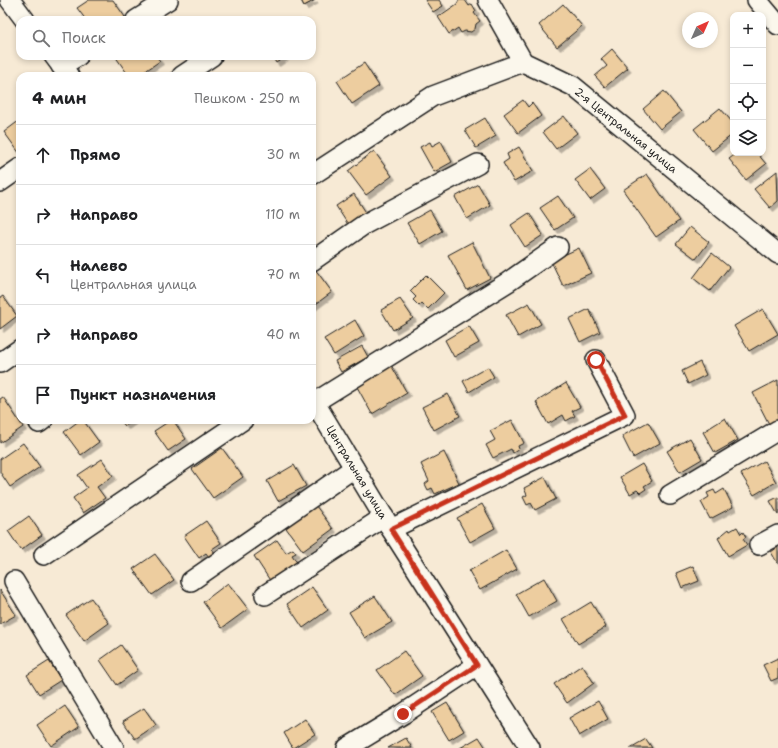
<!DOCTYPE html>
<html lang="ru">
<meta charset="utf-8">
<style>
body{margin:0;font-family:"Shantell Sans",sans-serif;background:#f2f2f2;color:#202124}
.controls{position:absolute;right:12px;top:12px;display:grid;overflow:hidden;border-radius:8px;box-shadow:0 2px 6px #0003}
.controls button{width:36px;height:36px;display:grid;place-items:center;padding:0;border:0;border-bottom:1px solid #e0e0e0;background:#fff;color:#202124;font:20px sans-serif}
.compass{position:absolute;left:682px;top:12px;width:36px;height:36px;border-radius:50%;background:#fff;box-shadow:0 2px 6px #0003;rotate:45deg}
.stop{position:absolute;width:12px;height:12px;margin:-9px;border:3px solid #c8321e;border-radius:50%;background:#fff}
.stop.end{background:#c8321e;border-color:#fff;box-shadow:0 1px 4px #0008}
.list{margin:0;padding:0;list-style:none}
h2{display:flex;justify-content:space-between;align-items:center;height:52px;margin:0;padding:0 16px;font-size:17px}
h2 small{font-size:13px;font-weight:400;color:#757577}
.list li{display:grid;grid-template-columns:26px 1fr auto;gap:12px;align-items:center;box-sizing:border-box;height:60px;padding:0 16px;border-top:1px solid #e0e0e0}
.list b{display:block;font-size:15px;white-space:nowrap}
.list p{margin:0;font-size:13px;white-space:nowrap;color:#757577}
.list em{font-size:13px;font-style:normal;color:#757577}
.icon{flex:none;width:22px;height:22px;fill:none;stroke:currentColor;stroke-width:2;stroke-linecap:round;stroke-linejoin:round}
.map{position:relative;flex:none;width:778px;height:748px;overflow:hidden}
.search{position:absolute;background:#fff;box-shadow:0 2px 6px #0003;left:16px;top:16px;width:300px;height:44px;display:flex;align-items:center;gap:10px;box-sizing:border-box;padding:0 14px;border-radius:12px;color:#757577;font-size:15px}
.panel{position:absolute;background:#fff;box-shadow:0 2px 6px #0003;left:16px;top:72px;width:300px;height:352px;border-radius:12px}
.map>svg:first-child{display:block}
</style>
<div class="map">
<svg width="778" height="748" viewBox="0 0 778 748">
<defs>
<filter id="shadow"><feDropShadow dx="3.5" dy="3.5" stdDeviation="0" flood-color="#0004"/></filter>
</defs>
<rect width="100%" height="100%" fill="#f7ead5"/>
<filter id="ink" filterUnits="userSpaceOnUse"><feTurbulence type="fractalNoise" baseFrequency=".025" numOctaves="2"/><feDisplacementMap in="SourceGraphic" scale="8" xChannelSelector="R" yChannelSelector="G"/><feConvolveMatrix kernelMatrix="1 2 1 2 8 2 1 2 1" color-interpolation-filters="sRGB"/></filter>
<g filter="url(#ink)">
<g fill="#edcd9f" stroke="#1c1c1c" filter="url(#shadow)">
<polygon points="89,0 113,0 125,17 121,20 86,20 77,8"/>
<polygon points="301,0 315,0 304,6"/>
<polygon points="301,0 315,0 304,6"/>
<polygon points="425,0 439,0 443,6 433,12"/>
<polygon points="459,0 465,0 469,6 472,4 476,11 474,13 480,21 476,24 475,29 471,32 465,31 461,33 458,28 449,34 438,17 457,4"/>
<polygon points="563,4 582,26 557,47 539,25"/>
<polygon points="612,49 628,68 605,87 595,76 607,66 601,59"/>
<polygon points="115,56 156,56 160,61 138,76 129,76"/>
<polygon points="272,56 286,56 276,63"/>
<polygon points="364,63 379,86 352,104 337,81"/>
<polygon points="664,91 681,112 660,129 643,109"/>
<polygon points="523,100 528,107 532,103 541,116 518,133 504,114"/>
<polygon points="720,108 733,123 733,134 712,151 694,129"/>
<polygon points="564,116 577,133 556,149 543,132"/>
<polygon points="485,118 496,136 476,148 465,130"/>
<polygon points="20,120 20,154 4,132"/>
<polygon points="441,141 452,162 434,172 420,147 430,142 432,146"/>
<polygon points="519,147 533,171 514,182 503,163 509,159 507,154"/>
<polygon points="374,151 392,176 366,195 348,171"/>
<polygon points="737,153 757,153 766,164 746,180 729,159"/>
<polygon points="590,169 605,189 590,200 575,180"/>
<polygon points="777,171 778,201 770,208 754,189"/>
<polygon points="647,174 679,221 656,237 623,190"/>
<polygon points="478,184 490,205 467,219 455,197"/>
<polygon points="354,194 367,214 349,226 336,206"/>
<polygon points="558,196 573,218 555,230 540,208"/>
<polygon points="430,210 442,231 420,244 407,223"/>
<polygon points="529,213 543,235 525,247 511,225"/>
<polygon points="690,227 709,242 696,259 676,244"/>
<polygon points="472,242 490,278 467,290 448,255"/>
<polygon points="579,248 591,273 563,286 551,261"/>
<polygon points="712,253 729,267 710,291 693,278"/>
<polygon points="315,269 332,292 312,307 312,271"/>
<polygon points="426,275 444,293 428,309 422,303 419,306 413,300 416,297 410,291"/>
<polygon points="3,296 17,316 0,329 0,298"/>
<polygon points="400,299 413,318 393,330 381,310"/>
<polygon points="529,303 541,324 518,337 506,315"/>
<polygon points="589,309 600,332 580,342 569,319"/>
<polygon points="763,309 778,334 749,351 734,326"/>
<polygon points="355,320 364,336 334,355 324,339"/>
<polygon points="469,326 479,343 454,357 445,340"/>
<polygon points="362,346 368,357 341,372 335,361"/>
<polygon points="700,362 706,375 688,384 682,371"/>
<polygon points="391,365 407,393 372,414 356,385"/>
<polygon points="488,367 494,377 469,392 463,381"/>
<polygon points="778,380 778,424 771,428 753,393"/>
<polygon points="566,383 580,407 572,411 575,416 566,421 563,415 548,424 536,402"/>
<polygon points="448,394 460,416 434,430 422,407"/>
<polygon points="3,397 23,427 0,443 0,399"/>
<polygon points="725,418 738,440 715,453 703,432"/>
<polygon points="80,420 83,420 99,442 81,455 64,432"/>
<polygon points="120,420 134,420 125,426"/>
<polygon points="171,420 173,420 186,439 168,451 154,431"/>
<polygon points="512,420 524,443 518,446 519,449 513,453 511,449 493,458 486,445 495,440 490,431"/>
<polygon points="648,422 660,443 633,458 622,436"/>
<polygon points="690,438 702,459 680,472 667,451"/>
<polygon points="23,443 40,467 10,487 0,472 0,459"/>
<polygon points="222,448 243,477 213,498 192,469"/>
<polygon points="444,452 459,483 435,494 432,488 428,490 425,484 429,481 421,464"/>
<polygon points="102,459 113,476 97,487 105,498 83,513 73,498 87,488 78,475"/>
<polygon points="764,461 776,482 754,495 741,474"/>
<polygon points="642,464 652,481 644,486 646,489 640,493 637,490 630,494 620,477"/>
<polygon points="294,465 306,486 278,501 267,481"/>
<polygon points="545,477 556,499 535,510 531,503 527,505 523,497 527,495 524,488"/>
<polygon points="724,489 733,507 710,519 701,502 709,497 707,493 714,490 716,494"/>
<polygon points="778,497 778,515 770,501"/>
<polygon points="313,502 333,529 303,551 283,524"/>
<polygon points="482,504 495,528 470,542 457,518"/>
<polygon points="29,516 42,535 21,550 8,531"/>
<polygon points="206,521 221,543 212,549 215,553 209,557 206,553 199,558 184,536"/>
<polygon points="737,527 741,534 743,532 746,537 743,539 747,545 728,556 718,538 729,529 730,531"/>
<polygon points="277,540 286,553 293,549 296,553 292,555 298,564 271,582 254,556"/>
<polygon points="778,547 778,564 771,552"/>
<polygon points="506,550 517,569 480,590 469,571"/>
<polygon points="155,554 174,580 152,595 133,569"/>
<polygon points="693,566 699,581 682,588 676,573"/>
<polygon points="544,578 557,601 529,617 516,594"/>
<polygon points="228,583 248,609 222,628 203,602"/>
<polygon points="312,587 328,610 303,628 287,604"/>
<polygon points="0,590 16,615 0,624"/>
<polygon points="375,596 392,622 365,638 349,612"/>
<polygon points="91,598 109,623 84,641 66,615"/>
<polygon points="591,602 606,627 578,644 563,619"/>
<polygon points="121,645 138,670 117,685 100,660"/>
<polygon points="404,651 422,676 395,695 377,670"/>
<polygon points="778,658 778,678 771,681 763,665"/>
<polygon points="49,661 61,680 39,694 27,675"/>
<polygon points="582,665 594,683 567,703 554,684"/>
<polygon points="598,701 608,719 579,736 569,718"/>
<polygon points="447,703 464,731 449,740 432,712"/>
<polygon points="65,706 79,727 51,746 37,725"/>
<polygon points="144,708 156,725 135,739 123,721"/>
<polygon points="305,719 315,734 293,748 284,733"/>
<polygon points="479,737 486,748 460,748"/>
<polygon points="406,738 412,748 388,748"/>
<polygon points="646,739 652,748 630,748"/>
</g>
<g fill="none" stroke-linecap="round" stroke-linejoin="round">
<defs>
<g id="minor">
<polyline points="10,0 25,20"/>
<polyline points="488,0 523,62 573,86 778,254"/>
<polyline points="757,0 778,25"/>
<polyline points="136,20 168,0"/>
<polyline points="54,56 69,76"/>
<polyline points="61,66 78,56"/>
<polyline points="182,76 212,56"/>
<polyline points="312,175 433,96 523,62"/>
<polyline points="0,182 20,168"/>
<polyline points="312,261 365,224 478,164"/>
<polyline points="0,363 20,349"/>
<polyline points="312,398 391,529 530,748"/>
<polyline points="315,402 508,282 558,247"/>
<polyline points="39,423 43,420"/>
<polyline points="670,495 778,430"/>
<polyline points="391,529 625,415 596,360"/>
<polyline points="759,545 778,535"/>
<polyline points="44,555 243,420"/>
<polyline points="14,581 114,748"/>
<polyline points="191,581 354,468"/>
<polyline points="265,595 384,517"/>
<polyline points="347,748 403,714 477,665"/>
</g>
</defs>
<use href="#minor" stroke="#1c1c1c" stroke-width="22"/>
<use href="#minor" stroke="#fbf7ec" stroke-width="19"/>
</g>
</g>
<g fill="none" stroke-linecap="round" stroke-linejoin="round" filter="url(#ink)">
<polyline stroke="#c8321e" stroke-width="5" points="403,714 477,665 391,529 625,415 596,360"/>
</g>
<g text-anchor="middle" stroke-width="3" stroke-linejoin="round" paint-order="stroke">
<g font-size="11" fill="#1c1c1c" stroke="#fbf7ec">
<text transform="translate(626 130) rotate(39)" y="4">2-я Центральная улица</text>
<text transform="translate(357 472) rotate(59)" y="4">Центральная улица</text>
</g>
</g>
</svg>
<div class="controls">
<button>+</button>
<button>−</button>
<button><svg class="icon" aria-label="locate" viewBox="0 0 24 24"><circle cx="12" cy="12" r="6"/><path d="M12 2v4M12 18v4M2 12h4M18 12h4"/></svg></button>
<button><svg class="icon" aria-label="layers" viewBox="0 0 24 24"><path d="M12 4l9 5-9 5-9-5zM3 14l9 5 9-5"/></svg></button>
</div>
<svg class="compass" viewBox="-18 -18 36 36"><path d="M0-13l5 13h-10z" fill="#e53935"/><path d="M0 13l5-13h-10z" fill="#757577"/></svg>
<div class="stop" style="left:596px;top:360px"></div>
<div class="stop end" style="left:403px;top:714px"></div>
<div class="search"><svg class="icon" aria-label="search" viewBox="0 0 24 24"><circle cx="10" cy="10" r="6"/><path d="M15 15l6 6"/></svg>Поиск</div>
<section class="panel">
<h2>4 мин<small>Пешком · 250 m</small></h2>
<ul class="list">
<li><svg class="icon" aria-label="ahead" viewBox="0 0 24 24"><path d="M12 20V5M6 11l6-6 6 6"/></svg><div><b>Прямо</b></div><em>30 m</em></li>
<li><svg class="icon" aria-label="right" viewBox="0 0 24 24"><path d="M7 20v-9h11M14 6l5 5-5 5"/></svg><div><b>Направо</b></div><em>110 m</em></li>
<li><svg class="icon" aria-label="left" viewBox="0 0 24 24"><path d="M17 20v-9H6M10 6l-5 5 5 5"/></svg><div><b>Налево</b><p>Центральная улица</p></div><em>70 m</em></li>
<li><svg class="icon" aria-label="right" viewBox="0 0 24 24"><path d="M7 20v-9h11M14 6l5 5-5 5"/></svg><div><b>Направо</b></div><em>40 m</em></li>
<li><svg class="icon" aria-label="arrive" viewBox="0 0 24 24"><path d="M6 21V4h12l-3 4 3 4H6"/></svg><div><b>Пункт назначения</b></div></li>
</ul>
</section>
</div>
